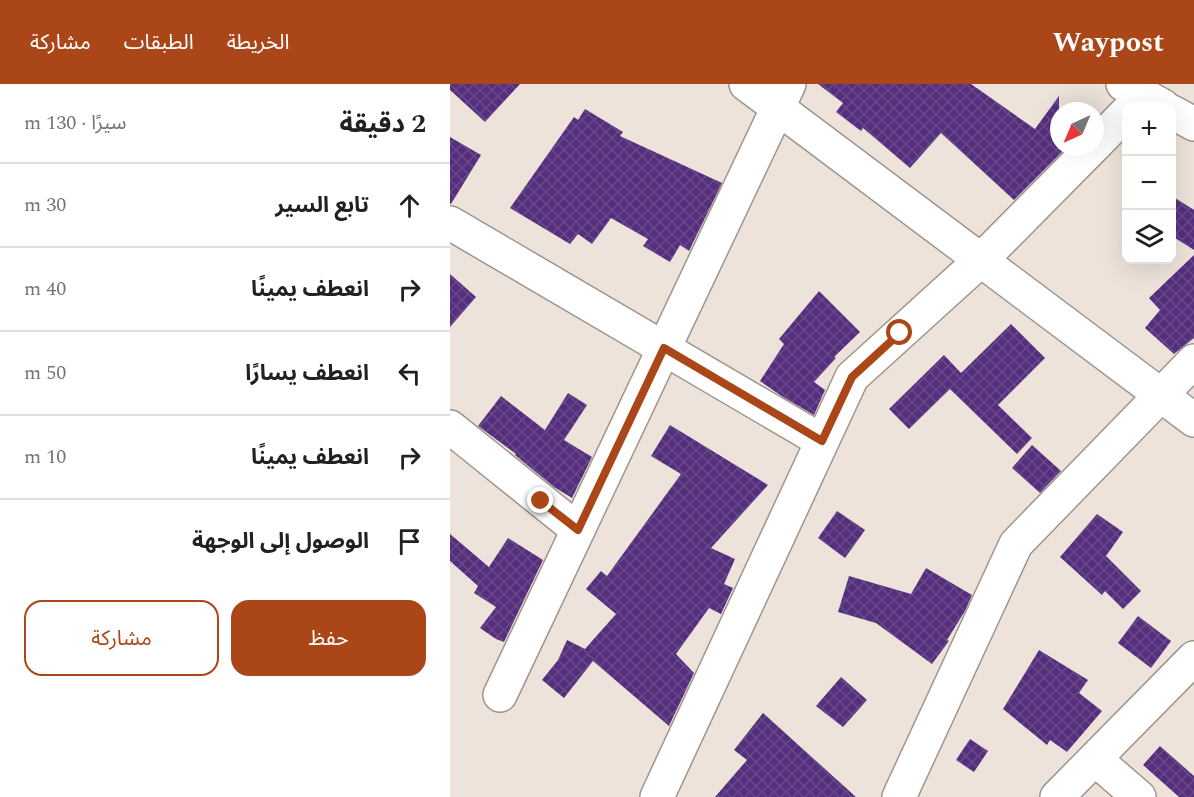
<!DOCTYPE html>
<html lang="ar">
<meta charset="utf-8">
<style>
body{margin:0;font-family:Spectral,"Noto Sans Arabic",serif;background:#f6f6f6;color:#202124;direction:rtl}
.controls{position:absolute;right:18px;top:18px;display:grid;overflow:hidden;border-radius:12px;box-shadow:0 6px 24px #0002}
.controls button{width:54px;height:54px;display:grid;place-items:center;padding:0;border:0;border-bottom:2px solid #e0e0e0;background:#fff;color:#202124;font:30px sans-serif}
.compass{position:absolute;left:600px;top:18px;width:54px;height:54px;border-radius:50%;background:#fff;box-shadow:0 6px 24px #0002;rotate:224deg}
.stop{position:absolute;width:18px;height:18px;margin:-14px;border:4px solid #ab4618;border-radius:50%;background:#fff}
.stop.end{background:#ab4618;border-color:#fff;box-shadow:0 2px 6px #0008}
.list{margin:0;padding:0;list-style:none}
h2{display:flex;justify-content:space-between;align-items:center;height:78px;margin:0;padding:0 24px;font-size:26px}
h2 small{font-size:20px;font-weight:400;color:#757577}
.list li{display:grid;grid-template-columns:39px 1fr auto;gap:18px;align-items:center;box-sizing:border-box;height:84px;padding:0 24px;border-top:2px solid #e0e0e0}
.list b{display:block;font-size:22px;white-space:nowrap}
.list em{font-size:20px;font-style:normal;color:#757577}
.actions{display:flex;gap:12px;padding:18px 24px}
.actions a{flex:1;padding:14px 0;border:2px solid #ab4618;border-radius:18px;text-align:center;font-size:21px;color:#ab4618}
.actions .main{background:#ab4618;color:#fff}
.icon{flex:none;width:33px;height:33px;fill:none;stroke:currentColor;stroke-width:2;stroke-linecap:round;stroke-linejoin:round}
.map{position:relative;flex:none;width:744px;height:713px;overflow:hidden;direction:ltr}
header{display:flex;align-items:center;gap:36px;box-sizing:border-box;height:84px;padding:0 30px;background:#ab4618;color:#fff}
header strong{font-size:28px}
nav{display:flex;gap:33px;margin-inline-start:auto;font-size:21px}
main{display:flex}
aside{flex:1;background:#fff}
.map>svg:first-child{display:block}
</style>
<header>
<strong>Waypost</strong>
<nav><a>الخريطة</a><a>الطبقات</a><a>مشاركة</a></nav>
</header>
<main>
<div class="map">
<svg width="744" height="713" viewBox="0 0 744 713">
<defs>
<pattern id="building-cross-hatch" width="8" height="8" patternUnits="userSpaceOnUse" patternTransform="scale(1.5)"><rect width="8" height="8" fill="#552f7e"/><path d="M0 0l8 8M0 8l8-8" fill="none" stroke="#694a89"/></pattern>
</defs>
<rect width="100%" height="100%" fill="#ede3da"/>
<g fill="url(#building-cross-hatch)">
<polygon points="0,0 70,0 35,38 0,6"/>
<polygon points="368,0 521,0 585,45 609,12 609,63 617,63 564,116 491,49 460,84 413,44 411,47 386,28 393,19"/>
<polygon points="135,25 173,48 170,52 272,99 239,167 230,161 220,178 193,162 198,155 161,134 142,160 128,150 120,160 60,124 124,33 128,36"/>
<polygon points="0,53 31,71 1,120 0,120"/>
<polygon points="722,112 744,126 744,166 722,152"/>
<polygon points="744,171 744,254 724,270 695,244 710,226 699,214"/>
<polygon points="0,190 26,213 0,243"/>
<polygon points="369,207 410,248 384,273 386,274 364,298 375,306 364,331 333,313 310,297 334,260 329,255"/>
<polygon points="561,240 595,274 548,321 582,354 567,370 500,305 459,345 439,325 494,271 511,289"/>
<polygon points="118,309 137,321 114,356 142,373 122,414 104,403 65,371 66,370 28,342 51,312 95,346"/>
<polygon points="220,341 318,401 261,464 285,475 274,500 283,504 271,530 259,524 226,570 244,589 219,642 143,577 114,614 92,596 108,576 117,556 135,565 166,530 136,505 151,487 157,492 231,390 201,372"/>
<polygon points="582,361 611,387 590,409 562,384"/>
<polygon points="387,427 415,446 395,474 368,454"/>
<polygon points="647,430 673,448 656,472 691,507 673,525 655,507 652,511 610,473"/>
<polygon points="0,450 39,483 58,454 93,476 54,558 46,555 30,544 46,523 24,509 28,502 0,477"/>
<polygon points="476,484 522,511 515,527 497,556 499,557 482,580 426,539 388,528 399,492 461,510"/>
<polygon points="688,532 721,557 701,584 668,559"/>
<polygon points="589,566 638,596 629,609 652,627 617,668 600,656 597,661 553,625"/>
<polygon points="391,593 417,616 393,643 366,622"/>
<polygon points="313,629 406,713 265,713 297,676 284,666"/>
<polygon points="520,655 538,667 524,688 506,676"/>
<polygon points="710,662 744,692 744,713 729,713 693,681"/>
</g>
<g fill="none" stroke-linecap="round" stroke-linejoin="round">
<defs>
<g id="minor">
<polyline points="296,0 744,336"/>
<polyline points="673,0 713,22"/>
<polyline points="722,28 744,40"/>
<polyline points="645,61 676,29"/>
<polyline points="0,139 372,357"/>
<polyline points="0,343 128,446"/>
<polyline points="50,611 339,0"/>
<polyline points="645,675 689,713"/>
<polyline points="207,713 402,293 531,176 643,63"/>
<polyline points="449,713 566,460 744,277"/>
<polyline points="607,713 744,574"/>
</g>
</defs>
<use href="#minor" stroke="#9e958c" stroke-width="36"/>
<use href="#minor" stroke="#fff" stroke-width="33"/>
</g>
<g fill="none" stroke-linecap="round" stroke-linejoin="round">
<polyline stroke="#ab4618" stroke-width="8" points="91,417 128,446 214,264 372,357 402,293 450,249"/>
</g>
</svg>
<div class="controls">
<button>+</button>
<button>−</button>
<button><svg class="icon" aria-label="layers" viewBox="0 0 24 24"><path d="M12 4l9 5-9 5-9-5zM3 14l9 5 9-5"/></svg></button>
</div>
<svg class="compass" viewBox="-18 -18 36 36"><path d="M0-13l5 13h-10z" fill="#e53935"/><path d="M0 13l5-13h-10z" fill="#757577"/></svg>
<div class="stop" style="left:450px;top:249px"></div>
<div class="stop end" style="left:91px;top:417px"></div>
</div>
<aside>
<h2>2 دقيقة<small>سيرًا · 130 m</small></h2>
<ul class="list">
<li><svg class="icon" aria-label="ahead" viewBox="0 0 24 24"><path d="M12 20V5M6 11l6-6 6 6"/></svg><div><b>تابع السير</b></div><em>30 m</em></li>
<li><svg class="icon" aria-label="right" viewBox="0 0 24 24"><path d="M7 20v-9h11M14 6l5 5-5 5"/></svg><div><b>انعطف يمينًا</b></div><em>40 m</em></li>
<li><svg class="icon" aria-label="left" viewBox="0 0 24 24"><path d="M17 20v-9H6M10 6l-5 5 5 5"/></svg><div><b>انعطف يسارًا</b></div><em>50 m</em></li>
<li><svg class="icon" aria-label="right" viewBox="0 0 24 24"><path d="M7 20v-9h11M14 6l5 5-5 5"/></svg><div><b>انعطف يمينًا</b></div><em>10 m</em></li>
<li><svg class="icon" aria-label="arrive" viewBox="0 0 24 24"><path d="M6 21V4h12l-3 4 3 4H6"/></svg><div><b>الوصول إلى الوجهة</b></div></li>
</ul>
<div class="actions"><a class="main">حفظ</a><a>مشاركة</a></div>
</aside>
</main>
